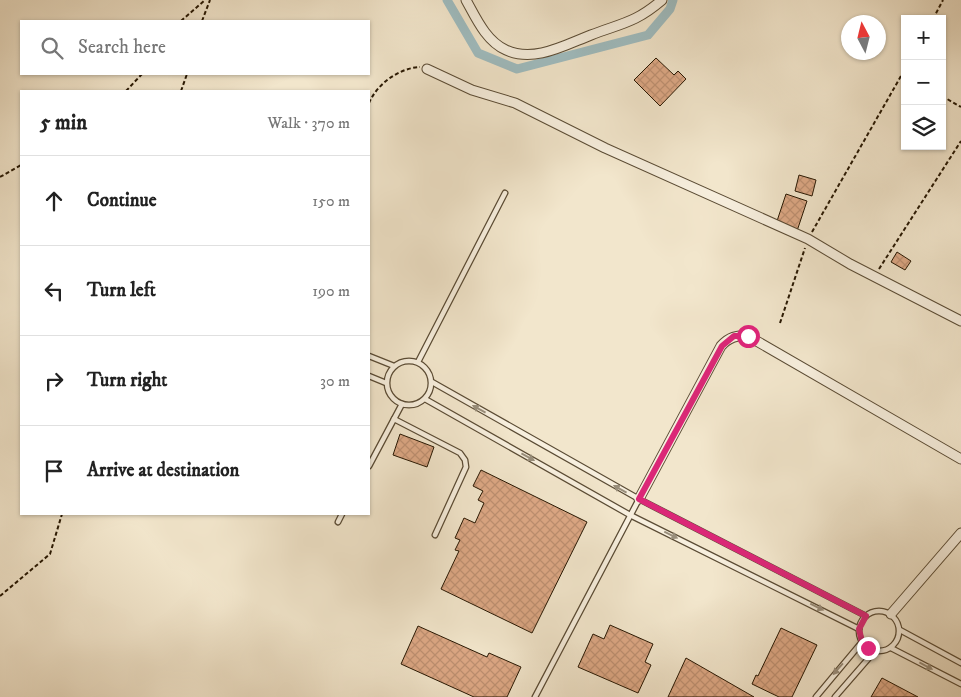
<!DOCTYPE html>
<meta charset="utf-8">
<style>
body{margin:0;font-family:"IM FELL DW Pica",serif;background:#f6f6f6;color:#222}
.controls{position:absolute;right:15px;top:15px;display:grid;overflow:hidden;border-radius:0px;box-shadow:0 1px 4px #0004}
.controls button{width:45px;height:45px;display:grid;place-items:center;padding:0;border:0;border-bottom:1px solid #e0e0e0;background:#fff;color:#222;font:25px sans-serif}
.compass{position:absolute;left:841px;top:15px;width:45px;height:45px;border-radius:50%;background:#fff;box-shadow:0 1px 4px #0004;rotate:353deg}
.stop{position:absolute;width:15px;height:15px;margin:-11px;border:4px solid #db2777;border-radius:50%;background:#fff}
.stop.end{background:#db2777;border-color:#fff;box-shadow:0 1px 5px #0008}
.list{margin:0;padding:0;list-style:none}
h2{display:flex;justify-content:space-between;align-items:center;height:65px;margin:0;padding:0 20px;font-size:21px}
h2 small{font-size:16px;font-weight:400;color:#767676}
.list li{display:grid;grid-template-columns:32px 1fr auto;gap:15px;align-items:center;box-sizing:border-box;height:90px;padding:0 20px;border-top:1px solid #e0e0e0}
.list b{display:block;font-size:19px;white-space:nowrap}
.list em{font-size:16px;font-style:normal;color:#767676}
.icon{flex:none;width:28px;height:28px;fill:none;stroke:currentColor;stroke-width:2;stroke-linecap:round;stroke-linejoin:round}
.map{position:relative;flex:none;width:961px;height:697px;overflow:hidden}
.search{position:absolute;background:#fff;box-shadow:0 1px 4px #0004;left:20px;top:20px;width:350px;height:55px;display:flex;align-items:center;gap:12px;box-sizing:border-box;padding:0 18px;border-radius:0px;color:#767676;font-size:19px}
.panel{position:absolute;background:#fff;box-shadow:0 1px 4px #0004;left:20px;top:90px;width:350px;height:425px;border-radius:0px}
.map>svg:first-child{display:block}
</style>
<div class="map">
<svg width="961" height="697" viewBox="0 0 961 697">
<defs>
<pattern id="building-cross-hatch" width="8" height="8" patternUnits="userSpaceOnUse" patternTransform="scale(1.25)"><rect width="8" height="8" fill="#dda885"/><path d="M0 0l8 8M0 8l8-8" fill="none" stroke="#be9071"/></pattern>
</defs>
<rect width="100%" height="100%" fill="#f2e6cc"/>
<filter id="stains"><feTurbulence type="fractalNoise" baseFrequency=".004" numOctaves="4"/><feColorMatrix values="0 0 0 0 .2 0 0 0 0 .09 0 0 0 0 .02 0 0 0 .5 -.17"/></filter>
<radialGradient id="worn" r=".72"><stop offset=".6" stop-color="#630" stop-opacity="0"/><stop offset="1" stop-color="#630" stop-opacity=".3"/></radialGradient>
<g fill="none" stroke-linecap="round" stroke-linejoin="round">
<polyline stroke="#9fbdc1" stroke-width="9" points="447,0 478,53 517,69 648,35 670,9 673,0"/>
</g>
<g fill="url(#building-cross-hatch)" stroke="#271702">
<polygon points="656,58 674,75 678,71 686,79 660,106 634,80"/>
<polygon points="799,175 816,180 812,196 795,191"/>
<polygon points="786,194 807,201 797,231 776,224"/>
<polygon points="897,252 911,261 905,270 891,262"/>
<polygon points="400,434 434,447 427,467 393,455"/>
<polygon points="481,470 587,522 532,633 441,589 459,551 455,550 460,540 455,538 464,518 475,523 484,503 478,500 483,491 473,486"/>
<polygon points="610,625 653,644 645,662 651,665 638,693 578,667 593,634 604,639"/>
<polygon points="418,626 487,657 489,653 521,667 507,697 474,697 401,664"/>
<polygon points="781,628 817,645 792,697 779,697 752,684 756,675 758,676"/>
<polygon points="686,658 754,697 668,697"/>
<polygon points="882,678 918,697 871,697"/>
</g>
<g fill="none" stroke-linecap="round" stroke-linejoin="round">
<defs>
<g id="lane">
<polyline points="369,356 394,366"/>
<circle cx="409" cy="383" r="22"/>
<polyline points="418,362 505,193"/>
<polyline points="369,376 386,383"/>
<polyline points="432,382 639,499 866,616"/>
<polyline points="425,399 630,515 859,629"/>
<polyline points="394,419 460,453 465,460 466,467 435,535"/>
<polyline points="369,466 402,404"/>
<polyline points="338,522 342,514"/>
<circle cx="879" cy="631" r="20"/>
<polyline points="900,630 961,663"/>
<polyline points="891,648 961,684"/>
<polyline points="535,697 639,499"/>
<polyline points="816,697 862,642"/>
<polyline points="835,697 875,651"/>
</g>
<g id="street">
<path d="M466,0C476,18 486,41 506,50C534,63 565,45 591,35C622,23 635,23 662,0"/>
<polyline points="427,69 472,90 515,103 605,148 808,239 850,264 961,321"/>
<path d="M639,499L721,346C729,337 737,335 748,336L961,459"/>
<polyline points="891,614 961,533"/>
</g>
</defs>
<use href="#lane" stroke="#5a4b34" stroke-width="7"/>
<use href="#street" stroke="#5a4b34" stroke-width="11"/>
<g stroke="#271702" stroke-width="2" stroke-dasharray="4 2.5" stroke-linecap="butt">
<polyline points="933,19 943,0"/>
<polyline points="181,21 205,0"/>
<polyline points="202,21 210,0"/>
<polyline points="126,91 142,74"/>
<polyline points="181,91 187,74"/>
<polyline points="942,96 961,107"/>
<path d="M369,103C377,84 399,68 420,67"/>
<polyline points="0,177 21,165"/>
<polyline points="812,232 905,69"/>
<polyline points="879,269 961,141"/>
<polyline points="780,323 805,248"/>
<polyline points="0,596 50,554 62,514"/>
</g>
<use href="#lane" stroke="#f7efde" stroke-width="4.5"/>
<use href="#street" stroke="#f7efde" stroke-width="9"/>
</g>
<defs><path id="oneway-solid" d="M-6-.8H1V-3.2L6.5 0L1 3.2V.8H-6Z" transform="scale(1.25)"/></defs>
<g fill="#998e7b">
<use href="#oneway-solid" transform="translate(479 409) rotate(-151)"/>
<use href="#oneway-solid" transform="translate(528 457) rotate(29)"/>
<use href="#oneway-solid" transform="translate(620 489) rotate(-151)"/>
<use href="#oneway-solid" transform="translate(671 535) rotate(26)"/>
<use href="#oneway-solid" transform="translate(817 607) rotate(26)"/>
<use href="#oneway-solid" transform="translate(926 666) rotate(28)"/>
<use href="#oneway-solid" transform="translate(838 669) rotate(131)"/>
</g>
<g fill="none" stroke-linecap="round" stroke-linejoin="round">
<polyline stroke="#db2777" stroke-width="6" points="748,336 734,336 722,346 639,499 866,616 859,629 862,642 868,648"/>
</g>
<rect width="100%" height="100%" filter="url(#stains)"/>
<rect width="100%" height="100%" fill="url(#worn)"/>
</svg>
<div class="controls">
<button>+</button>
<button>−</button>
<button><svg class="icon" aria-label="layers" viewBox="0 0 24 24"><path d="M12 4l9 5-9 5-9-5zM3 14l9 5 9-5"/></svg></button>
</div>
<svg class="compass" viewBox="-18 -18 36 36"><path d="M0-13l5 13h-10z" fill="#e53935"/><path d="M0 13l5-13h-10z" fill="#767676"/></svg>
<div class="stop" style="left:748px;top:336px"></div>
<div class="stop end" style="left:868px;top:648px"></div>
<div class="search"><svg class="icon" aria-label="search" viewBox="0 0 24 24"><circle cx="10" cy="10" r="6"/><path d="M15 15l6 6"/></svg>Search here</div>
<section class="panel">
<h2>5 min<small>Walk · 370 m</small></h2>
<ul class="list">
<li><svg class="icon" aria-label="ahead" viewBox="0 0 24 24"><path d="M12 20V5M6 11l6-6 6 6"/></svg><div><b>Continue</b></div><em>150 m</em></li>
<li><svg class="icon" aria-label="left" viewBox="0 0 24 24"><path d="M17 20v-9H6M10 6l-5 5 5 5"/></svg><div><b>Turn left</b></div><em>190 m</em></li>
<li><svg class="icon" aria-label="right" viewBox="0 0 24 24"><path d="M7 20v-9h11M14 6l5 5-5 5"/></svg><div><b>Turn right</b></div><em>30 m</em></li>
<li><svg class="icon" aria-label="arrive" viewBox="0 0 24 24"><path d="M6 21V4h12l-3 4 3 4H6"/></svg><div><b>Arrive at destination</b></div></li>
</ul>
</section>
</div>
